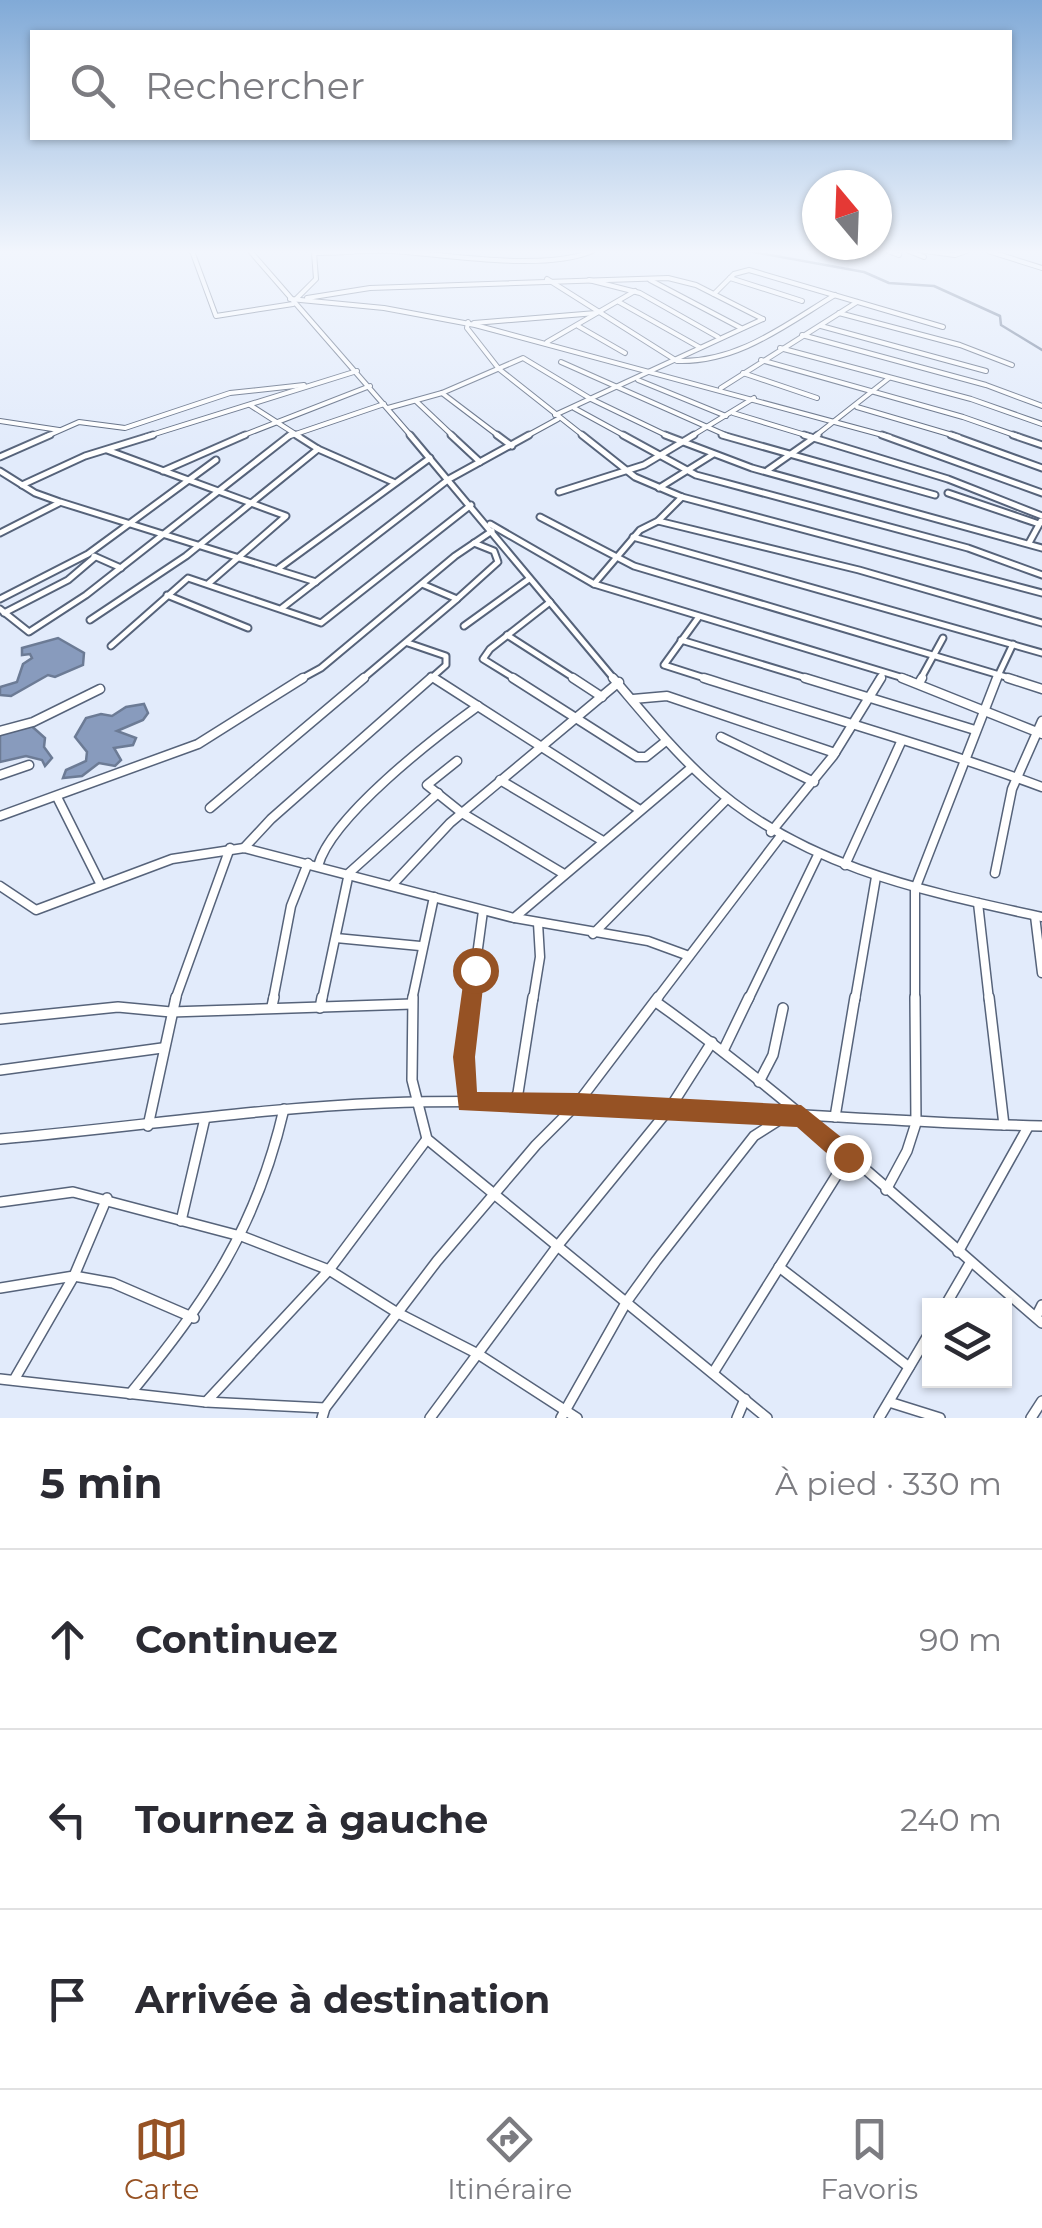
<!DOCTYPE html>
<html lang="fr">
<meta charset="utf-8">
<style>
body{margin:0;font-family:Montserrat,sans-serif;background:#f2f2f3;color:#2b2b33}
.controls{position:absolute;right:30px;bottom:30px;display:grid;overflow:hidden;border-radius:0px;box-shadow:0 2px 8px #0004}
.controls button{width:90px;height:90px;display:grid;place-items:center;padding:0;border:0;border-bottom:2px solid #e1e1e2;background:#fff;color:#2b2b33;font:50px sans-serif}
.compass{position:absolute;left:802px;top:170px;width:90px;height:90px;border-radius:50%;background:#fff;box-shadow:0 2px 8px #0004;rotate:341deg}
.stop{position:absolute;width:30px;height:30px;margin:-22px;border:8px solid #965224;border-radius:50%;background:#fff}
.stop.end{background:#965224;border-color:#fff;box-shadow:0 2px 10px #0008}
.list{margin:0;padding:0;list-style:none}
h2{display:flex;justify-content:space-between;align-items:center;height:130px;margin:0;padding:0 40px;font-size:42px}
h2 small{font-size:32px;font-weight:400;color:#7c7c81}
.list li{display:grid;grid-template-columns:65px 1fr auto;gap:30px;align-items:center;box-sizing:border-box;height:180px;padding:0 40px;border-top:2px solid #e1e1e2}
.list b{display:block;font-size:38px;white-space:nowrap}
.list em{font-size:32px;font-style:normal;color:#7c7c81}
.icon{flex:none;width:55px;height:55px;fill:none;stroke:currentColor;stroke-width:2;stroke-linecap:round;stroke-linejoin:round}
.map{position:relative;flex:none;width:1042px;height:1418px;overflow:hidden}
.search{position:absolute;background:#fff;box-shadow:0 2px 8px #0004;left:30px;right:30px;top:30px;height:110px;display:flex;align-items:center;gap:25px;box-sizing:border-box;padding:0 35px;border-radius:0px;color:#7c7c81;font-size:38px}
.sheet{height:670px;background:#fff}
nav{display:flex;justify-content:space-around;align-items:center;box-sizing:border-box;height:140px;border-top:2px solid #e1e1e2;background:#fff;font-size:28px;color:#7c7c81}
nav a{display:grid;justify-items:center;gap:5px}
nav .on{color:#965224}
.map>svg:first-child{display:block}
</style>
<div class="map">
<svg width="1042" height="1418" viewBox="0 0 1042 1418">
<rect width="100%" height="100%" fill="#e2ebfb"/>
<g fill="#889bbd" stroke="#6c7b95" stroke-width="2.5">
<polygon points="58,638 84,653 83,665 55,677 48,675 11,696 0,695 0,687 17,682 23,664 32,658 30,654 22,655 22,648"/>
<polygon points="144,704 148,713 143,720 117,731 136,738 133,745 114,748 121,760 115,766 99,763 82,776 63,778 66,770 86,761 87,752 75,737 86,718 101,714 112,716 126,707"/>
<polygon points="27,722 45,738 44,747 52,758 45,766 42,760 26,756 0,762 0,729"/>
</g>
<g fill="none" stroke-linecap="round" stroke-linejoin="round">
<polyline stroke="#6c7b95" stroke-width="2.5" points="748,251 864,272 889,283 934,286 1000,316 1001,325 1042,350"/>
<defs>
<g id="street-far3">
<polyline points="192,251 216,316 293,304"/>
<polyline points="250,251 412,437"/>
<polyline points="888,251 899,255"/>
<polyline points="909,251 924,257"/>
<polyline points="925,251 955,255 966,251"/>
<polyline points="988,251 1042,268"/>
<path d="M314,253C340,253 366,250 392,251C444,254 545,272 592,251"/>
<polyline points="730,278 802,301"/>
<path d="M547,279L677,361C738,363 785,325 835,295"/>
<polyline points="589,280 640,293 718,337"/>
<polyline points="650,280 741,328"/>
<polyline points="714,294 734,274 749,270 943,327"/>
<polyline points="307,298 370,288 668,278 696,285 763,319"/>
<polyline points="290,299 384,308 475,325 890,437"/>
<polyline points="296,299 316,279 314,252"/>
<polyline points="619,302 699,347"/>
<polyline points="839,313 960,345 1012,365"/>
<polyline points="468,322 467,328 499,369 585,437"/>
<polyline points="474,323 596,313"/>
<polyline points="578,326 625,353"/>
<polyline points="821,326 986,371"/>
<polyline points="802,335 986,385 1042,406"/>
<polyline points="547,342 635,291"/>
<polyline points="780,348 971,399 1042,424"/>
<polyline points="761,360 963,417 1020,437"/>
<polyline points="561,362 730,437"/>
<polyline points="743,373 817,398"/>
<polyline points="638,380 726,416"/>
<polyline points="721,388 857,302"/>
<polyline points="442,393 500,437"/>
<polyline points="416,401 454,437"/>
<polyline points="250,405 300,437"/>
<polyline points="857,407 959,437"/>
<polyline points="388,408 442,393 523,358 591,399 670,437"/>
<polyline points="574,408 627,437"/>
<polyline points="733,413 812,437"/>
<polyline points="555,415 763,319"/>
<polyline points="0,421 59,430"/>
<polyline points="45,437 79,422 125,428 230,393 304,385"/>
<polyline points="145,437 357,371"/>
<polyline points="239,437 370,386"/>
<polyline points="287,437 384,404"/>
<polyline points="525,437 558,419"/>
<polyline points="690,437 754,398"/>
<polyline points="814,437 889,378"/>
</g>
<g id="street-far2">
<polyline points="296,435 318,449 393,482"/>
<polyline points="410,435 615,680"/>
<polyline points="451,435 480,462"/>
<polyline points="497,435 512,446"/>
<polyline points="582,435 635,477 682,497 1042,593"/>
<polyline points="623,435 696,475 968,548 1042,575"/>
<polyline points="665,435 752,468 1042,548"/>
<polyline points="722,435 935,495"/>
<polyline points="804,435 948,479 1042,516"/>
<polyline points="882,435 1042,493"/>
<polyline points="951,435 1042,468"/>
<polyline points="1013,435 1042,445"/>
<polyline points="107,450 286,516 209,583"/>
<polyline points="0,457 50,435"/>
<polyline points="768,470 818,435"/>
<polyline points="0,471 35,493 60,502 316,582"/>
<polyline points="163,471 245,435"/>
<polyline points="22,485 85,456 153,435"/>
<polyline points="659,488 712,455"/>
<polyline points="559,492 644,465 694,435"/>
<polyline points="948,493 1039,524"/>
<polyline points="540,517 634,566 1016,680"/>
<polyline points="658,521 859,570 1042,623"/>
<polyline points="490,524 594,584 910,680"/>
<polyline points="0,533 59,503"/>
<polyline points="633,537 1042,653"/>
<polyline points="1029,543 1041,521"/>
<polyline points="94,556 121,568"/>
<polyline points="279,568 430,458"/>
<polyline points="594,584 640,530 658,521 682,497"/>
<polyline points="167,595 248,628"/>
<polyline points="0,599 88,554 216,460"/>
<polyline points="457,599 498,562 494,551 474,543"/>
<polyline points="282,608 449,479 529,435"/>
<polyline points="0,609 29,632 86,595 290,435"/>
<polyline points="4,613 68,580 95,557"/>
<polyline points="698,618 664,665 711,680"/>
<polyline points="90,620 186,556 318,449"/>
<polyline points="464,626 529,579"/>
<polyline points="507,635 577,680"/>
<polyline points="681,640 813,680"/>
<polyline points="408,643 446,656 446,665 429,680"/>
<polyline points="111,646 188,578 321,623 471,505"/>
<polyline points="431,676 438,680"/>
<polyline points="299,680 321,668 455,556 492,531"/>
<polyline points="361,680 457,599 422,584"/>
<polyline points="517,680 483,659 490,649 550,602"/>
<polyline points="879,680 883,673"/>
<polyline points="920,680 943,638"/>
<polyline points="996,680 1013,644"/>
</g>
<g id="street-far1">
<polyline points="434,678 640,810"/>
<polyline points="513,678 637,757 646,757 666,741"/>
<polyline points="573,678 602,697"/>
<path d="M613,678C643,713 672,749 706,780C799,866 923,891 1042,917"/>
<path d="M704,678C816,714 931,746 1042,787"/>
<polyline points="805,678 975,730"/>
<polyline points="902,678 1042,734"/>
<polyline points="1008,678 1042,689"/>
<polyline points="919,683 922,678"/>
<polyline points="633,699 667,696 835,753"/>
<polyline points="0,731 33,722 100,689"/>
<polyline points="721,737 814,782"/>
<polyline points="457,761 427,785 462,813 564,874"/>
<polyline points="0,775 29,765"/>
<polyline points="500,780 603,841"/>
<polyline points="57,797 101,885"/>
<polyline points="210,808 364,678"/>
<polyline points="0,816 198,744 303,678"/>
<polyline points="771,832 833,756 881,678"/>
<polyline points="244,848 271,819 431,678"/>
<polyline points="845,865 901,742"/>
<path d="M318,866C331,817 435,737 478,706"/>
<polyline points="995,873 1012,789 1042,721"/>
<polyline points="393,884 450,823 619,682"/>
<polyline points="0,886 36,910 172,859 244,848 514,918 691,768"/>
<polyline points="978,903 989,1000"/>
<polyline points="1035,916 1042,973"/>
<polyline points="515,918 648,941 689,956"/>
<polyline points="593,934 726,800"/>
<polyline points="336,938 420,946"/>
<polyline points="175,1000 230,848"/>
<polyline points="273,1000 291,906 308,863"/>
<polyline points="322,1000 349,873 438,793"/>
<polyline points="412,1000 434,897"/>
<polyline points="471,1000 483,911"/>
<polyline points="533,1000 540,957 538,923"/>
<polyline points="656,1000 780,837"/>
<polyline points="748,1000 818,855"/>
<polyline points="855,1000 876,877"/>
<polyline points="915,1000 915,889 997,678"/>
</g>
<g id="street">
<polyline points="413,997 412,1080 427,1139 767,1418"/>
<polyline points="989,997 1004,1125"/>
<path d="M656,1002C792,1099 915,1214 1042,1323"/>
<polyline points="272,1006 274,997"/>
<polyline points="320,1008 322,997"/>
<polyline points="0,1019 118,1007 171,1012 412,1004"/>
<polyline points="723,1051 749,997"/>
<polyline points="0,1070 162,1048"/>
<polyline points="759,1082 773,1055 783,1008"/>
<polyline points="513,1102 518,1093 533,997"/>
<polyline points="467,1103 464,1057 472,997"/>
<polyline points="835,1117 855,997"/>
<polyline points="148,1126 176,997"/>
<path d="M0,1139C128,1128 256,1108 384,1103C603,1095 823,1121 1042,1126"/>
<polyline points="886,1190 907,1151 916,1123 915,997"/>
<polyline points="0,1202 73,1192 244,1237 329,1270 396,1312 478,1354 577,1418"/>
<polyline points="181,1221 205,1118"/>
<polyline points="958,1252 1028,1127"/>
<polyline points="779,1267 909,1367"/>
<polyline points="0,1288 74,1276 113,1283 194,1318"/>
<polyline points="945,1306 970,1263"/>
<polyline points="1036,1317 1042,1305"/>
<polyline points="713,1373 848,1157"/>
<polyline points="0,1379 206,1402 325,1408"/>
<polyline points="14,1380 74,1276 107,1198"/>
<path d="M130,1394C207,1300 256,1229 284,1109"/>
<polyline points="206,1402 329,1270 427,1139"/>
<polyline points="889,1402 940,1418"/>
<polyline points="322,1418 325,1408 437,1261 536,1145 577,1104 658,997"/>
<polyline points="430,1418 559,1244 670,1108 712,1042"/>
<polyline points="561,1418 627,1301 656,1261 754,1136 784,1117"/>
<polyline points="737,1418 745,1399"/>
<polyline points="879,1418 930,1332"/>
<polyline points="1031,1418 1042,1401"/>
</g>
</defs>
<use href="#street-far3" stroke="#56637a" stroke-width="6"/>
<use href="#street-far2" stroke="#56637a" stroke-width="9"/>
<use href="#street-far1" stroke="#56637a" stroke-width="11"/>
<use href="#street" stroke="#56637a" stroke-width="12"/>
<use href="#street-far3" stroke="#fff" stroke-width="4"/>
<use href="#street-far2" stroke="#fff" stroke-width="5"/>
<use href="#street-far1" stroke="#fff" stroke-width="8"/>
<use href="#street" stroke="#fff" stroke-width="9"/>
</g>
<linearGradient id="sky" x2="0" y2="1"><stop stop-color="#81aad7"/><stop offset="0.56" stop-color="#f2f6fd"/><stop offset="1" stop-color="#f2f6fd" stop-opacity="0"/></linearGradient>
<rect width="1042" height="450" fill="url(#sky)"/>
<polygon fill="#965224" points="475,962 485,970 475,1057 477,1092 578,1093 801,1105 856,1149 860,1157 856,1165 848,1169 840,1165 797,1127 459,1110 453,1057 465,970"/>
</svg>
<div class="controls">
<button><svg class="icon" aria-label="layers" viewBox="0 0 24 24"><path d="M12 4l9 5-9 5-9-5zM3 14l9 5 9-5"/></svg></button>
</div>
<svg class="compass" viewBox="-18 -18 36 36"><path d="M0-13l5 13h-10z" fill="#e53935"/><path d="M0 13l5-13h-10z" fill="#7c7c81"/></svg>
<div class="stop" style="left:475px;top:970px"></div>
<div class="stop end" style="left:848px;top:1157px"></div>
<div class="search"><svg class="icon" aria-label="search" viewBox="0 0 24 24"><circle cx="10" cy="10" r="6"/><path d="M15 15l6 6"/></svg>Rechercher</div>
</div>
<section class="sheet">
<h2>5 min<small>À pied · 330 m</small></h2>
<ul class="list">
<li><svg class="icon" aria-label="ahead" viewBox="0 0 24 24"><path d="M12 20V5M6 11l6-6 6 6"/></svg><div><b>Continuez</b></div><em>90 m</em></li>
<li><svg class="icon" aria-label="left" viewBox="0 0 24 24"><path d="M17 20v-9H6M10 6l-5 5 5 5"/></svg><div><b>Tournez à gauche</b></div><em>240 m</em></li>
<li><svg class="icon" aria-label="arrive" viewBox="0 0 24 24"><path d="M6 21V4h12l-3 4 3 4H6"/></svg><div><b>Arrivée à destination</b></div></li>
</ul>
</section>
<nav>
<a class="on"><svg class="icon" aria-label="map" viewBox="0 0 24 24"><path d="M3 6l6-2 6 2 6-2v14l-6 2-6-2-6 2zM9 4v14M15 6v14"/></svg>Carte</a>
<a><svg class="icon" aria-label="directions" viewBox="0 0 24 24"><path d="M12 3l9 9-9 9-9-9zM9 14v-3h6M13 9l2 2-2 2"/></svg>Itinéraire</a>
<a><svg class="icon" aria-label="saved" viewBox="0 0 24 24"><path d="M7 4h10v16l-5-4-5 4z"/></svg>Favoris</a>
</nav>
